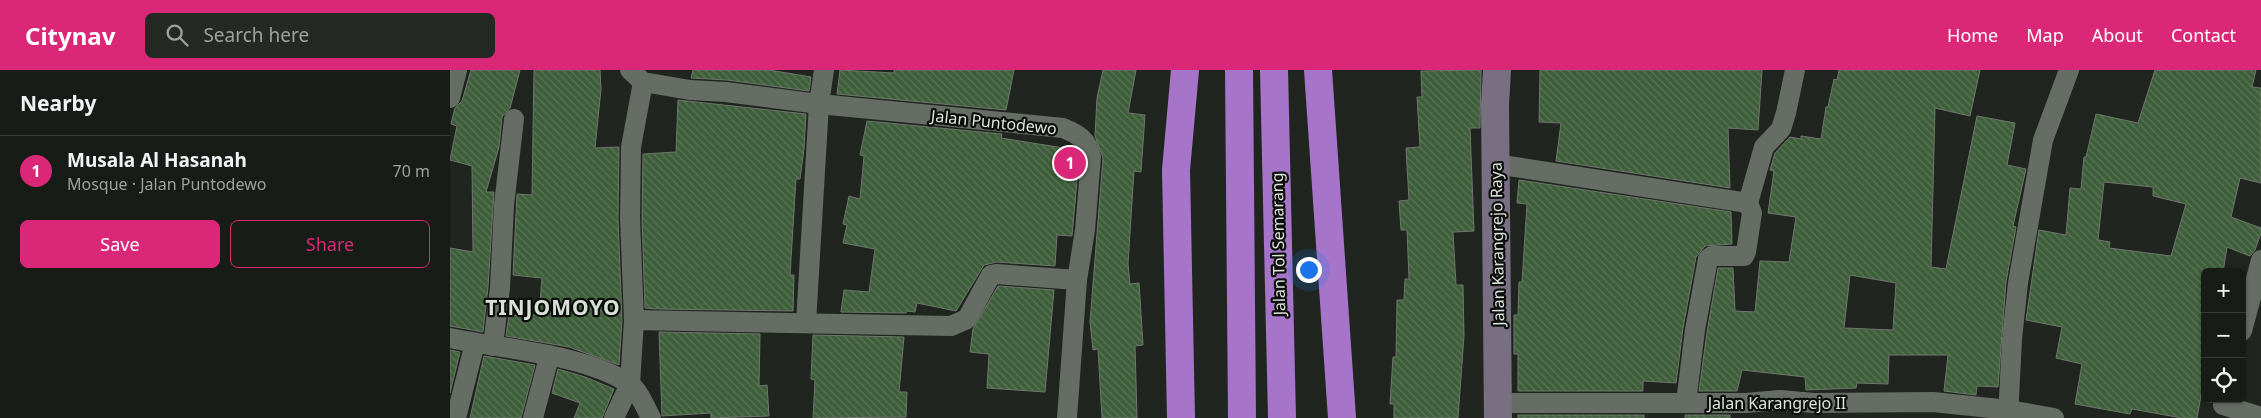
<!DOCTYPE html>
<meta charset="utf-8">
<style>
body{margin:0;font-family:"Noto Sans",sans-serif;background:#252924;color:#f1f3f6}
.controls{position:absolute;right:15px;bottom:15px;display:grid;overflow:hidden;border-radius:8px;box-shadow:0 1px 4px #0004}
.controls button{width:45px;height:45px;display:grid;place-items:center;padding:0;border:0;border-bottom:1px solid #363a36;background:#181c17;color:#f1f3f6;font:25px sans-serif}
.you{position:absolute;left:858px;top:199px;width:18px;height:18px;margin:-12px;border:4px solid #fff;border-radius:50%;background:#1a73e8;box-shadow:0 0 0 8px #1a73e833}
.badge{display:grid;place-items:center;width:32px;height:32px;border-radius:50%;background:#db2777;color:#fff;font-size:16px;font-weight:700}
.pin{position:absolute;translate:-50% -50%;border:2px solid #fff;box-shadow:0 1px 5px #0006}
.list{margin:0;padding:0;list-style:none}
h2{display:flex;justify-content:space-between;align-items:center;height:65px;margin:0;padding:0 20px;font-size:21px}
h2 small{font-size:16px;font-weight:400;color:#9fa1a1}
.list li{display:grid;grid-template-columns:32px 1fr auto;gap:15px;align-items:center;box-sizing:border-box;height:70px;padding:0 20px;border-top:1px solid #363a36}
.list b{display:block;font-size:19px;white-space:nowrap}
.list p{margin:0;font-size:16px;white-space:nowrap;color:#9fa1a1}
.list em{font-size:16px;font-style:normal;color:#9fa1a1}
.actions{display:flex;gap:10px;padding:15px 20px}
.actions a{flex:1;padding:11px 0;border:1px solid #db2777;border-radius:8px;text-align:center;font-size:18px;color:#db2777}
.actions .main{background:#db2777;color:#fff}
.icon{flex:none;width:28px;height:28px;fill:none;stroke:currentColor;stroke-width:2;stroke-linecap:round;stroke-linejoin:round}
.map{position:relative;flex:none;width:1811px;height:348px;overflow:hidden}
header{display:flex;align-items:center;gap:30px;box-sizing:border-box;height:70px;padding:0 25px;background:#db2777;color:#fff}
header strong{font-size:24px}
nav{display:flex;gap:28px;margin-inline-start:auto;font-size:18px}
.search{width:350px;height:45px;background:#252924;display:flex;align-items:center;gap:12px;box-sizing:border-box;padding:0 18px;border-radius:8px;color:#9fa1a1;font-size:19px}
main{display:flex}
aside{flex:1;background:#181c17}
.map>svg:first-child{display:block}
</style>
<header>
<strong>Citynav</strong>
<div class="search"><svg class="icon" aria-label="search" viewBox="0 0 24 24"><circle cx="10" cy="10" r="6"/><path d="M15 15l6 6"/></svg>Search here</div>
<nav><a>Home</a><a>Map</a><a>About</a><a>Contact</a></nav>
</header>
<main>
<aside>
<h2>Nearby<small></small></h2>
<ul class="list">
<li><span class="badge">1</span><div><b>Musala Al Hasanah</b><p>Mosque · Jalan Puntodewo</p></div><em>70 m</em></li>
</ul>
<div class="actions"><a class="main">Save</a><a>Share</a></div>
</aside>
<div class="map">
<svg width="1811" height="348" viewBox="0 0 1811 348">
<defs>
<pattern id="building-back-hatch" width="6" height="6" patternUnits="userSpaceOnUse" patternTransform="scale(1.25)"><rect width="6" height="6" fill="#3f5f3b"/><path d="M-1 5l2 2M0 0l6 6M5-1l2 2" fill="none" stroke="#5a7657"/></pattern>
</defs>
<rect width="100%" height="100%" fill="#20261f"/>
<g fill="url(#building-back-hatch)" stroke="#6f766e" fill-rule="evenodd">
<polygon points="21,0 70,0 60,38 52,47 49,77 36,122 44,122 38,217 33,262 0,256 0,178 23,182 22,96 0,90 7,56 1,54 5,38 12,31"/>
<polygon points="84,0 150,0 151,19 145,78 169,77 168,148 172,250 169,295 119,277 56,266 59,245 89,245 92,208 63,205 67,124 82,125"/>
<polygon points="243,0 319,0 361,7 359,21 277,10 241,8"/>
<polygon points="390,0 444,3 444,0 564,0 556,40 387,24"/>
<polygon points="653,0 686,0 678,43 695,45 691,102 684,101 678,194 680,214 689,213 693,275 685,276 687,348 652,348 648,279 643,280 640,252 653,88 645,66 647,28"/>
<polygon points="1031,0 1030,58 1020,58 1024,161 1003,162 1006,215 1013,215 1014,266 1008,348 944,348 944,334 940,334 943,287 946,287 947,230 954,230 955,209 959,209 957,160 951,160 949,131 959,130 956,78 970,77 967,27 972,27 971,1"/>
<polygon points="1090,0 1312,0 1308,60 1278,58 1280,118 1106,91 1111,53 1089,52"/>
<path d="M1389,0H1530L1520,46L1485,38L1481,197L1496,199L1527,46L1565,53L1557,95L1576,99L1563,156L1566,157L1556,212L1548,317L1527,316L1526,325L1494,321L1498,285H1439L1438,314L1407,313L1406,318L1356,320L1355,307L1292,300L1287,321H1249L1257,262L1268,198H1283L1285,241L1305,242L1310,191L1339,192L1346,147L1318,143L1324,101L1320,100L1325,83L1340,67L1351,69V66L1371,69L1376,37H1378L1384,9L1387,10ZM1400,205L1446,213L1443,260L1394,258Z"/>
<path d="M1705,0H1806L1802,17L1811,18V113L1790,108L1781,147L1811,158V163L1805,180L1800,186L1777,177L1773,202H1755V303L1747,348H1732L1682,339L1680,344L1625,334L1632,294L1606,288L1612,257L1576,250L1589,160L1616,165L1620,118L1631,119L1634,87H1636L1646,44L1688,53ZM1654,112L1703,117V126L1736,134L1721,186L1659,178L1660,172L1648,170Z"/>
<polygon points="228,30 356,44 354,79 350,109 346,109 340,205 344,205 343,241 208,239 208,236 207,239 195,238 192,148 193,84 226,82"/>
<polygon points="417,51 552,64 551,68 626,80 629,88 622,166 607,165 605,196 547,192 534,195 506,241 467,233 465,242 457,241 456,243 391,242 394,220 419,222 425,179 393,173 397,155 393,154 399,126 410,129 414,86 410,85"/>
<polygon points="1069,110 1281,142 1282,174 1255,176 1246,187 1233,258 1226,313 1193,311 1193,321 1068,321 1068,284 1064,284 1064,245 1068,245 1069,212 1072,212 1077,134 1067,133"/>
<polygon points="548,216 604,220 595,322 537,318 539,284 520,282 523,259"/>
<polygon points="209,262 310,264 309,316 317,315 319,346 261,348 261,343 212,346"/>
<polygon points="363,265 454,267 449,322 457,322 456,347 363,348 365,310 361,309"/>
<polygon points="0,280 10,282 0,323"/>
<polygon points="34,286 85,295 71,348 20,348"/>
<polygon points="108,299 135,307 164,319 152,348 124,348 130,333 102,323"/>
<rect x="1068" y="345" width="126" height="3"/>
<rect x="1235" y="345" width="45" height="3"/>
</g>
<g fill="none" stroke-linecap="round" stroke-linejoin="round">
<g stroke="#666d65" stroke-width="20">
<path d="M180,0L193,12L240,20L276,22L369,34L613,58C628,64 638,70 641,87L635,160L627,210L617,348"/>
<polyline points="0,28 7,0"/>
<polyline points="1046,94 1298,133"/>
<polyline points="184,250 180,148 181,77 193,12"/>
<polyline points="356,253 369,34 374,0"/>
<polyline points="1792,261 1811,190"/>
<path d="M0,268C53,279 133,284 178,313C189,320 195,337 201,348"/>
<polyline points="43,276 50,218 54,135 64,49"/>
<polyline points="1048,333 1296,333 1330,330 1364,333 1483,332 1559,340 1604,348"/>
<polyline points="1236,333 1245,260 1258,189 1262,186 1294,186 1296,182 1302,143 1298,133 1314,77 1331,59 1336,43 1345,0"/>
<polyline points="1773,335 1811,347"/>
<polyline points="6,348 25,273"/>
<polyline points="83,348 99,287"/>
<polyline points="164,348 180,314 184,250 501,256 517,249 541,205 546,204 627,210"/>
<polyline points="1558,348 1562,269 1568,213 1593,70 1619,0"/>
</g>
<polyline stroke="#796f83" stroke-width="28" points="1047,0 1045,35 1048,348"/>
<g stroke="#a675c9" stroke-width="28">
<polyline points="789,0 792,348"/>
<polyline points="824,0 832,348"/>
<polyline points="868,0 892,348"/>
<polyline points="731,348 726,100 735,0"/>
</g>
</g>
<g text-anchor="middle" stroke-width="4.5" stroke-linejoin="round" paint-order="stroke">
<g font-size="16" fill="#dee2dd" stroke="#0b0e0b">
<text transform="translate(544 52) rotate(6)" y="6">Jalan Puntodewo</text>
<text transform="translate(828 174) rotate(-91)" y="6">Jalan Tol Semarang</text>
<text transform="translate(1047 174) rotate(-91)" y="6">Jalan Karangrejo Raya</text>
<text x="1327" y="339">Jalan Karangrejo II</text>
</g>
<g font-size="21" font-weight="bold" letter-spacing="1" fill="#d9e1d8" stroke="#0b0e0b">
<text x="103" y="245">TINJOMOYO</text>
</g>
</g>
</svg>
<div class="controls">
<button>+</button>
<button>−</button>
<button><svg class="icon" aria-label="locate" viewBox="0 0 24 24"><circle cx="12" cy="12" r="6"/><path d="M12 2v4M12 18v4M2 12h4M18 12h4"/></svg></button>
</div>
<div class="you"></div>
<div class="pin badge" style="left:620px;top:93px">1</div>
</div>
</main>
